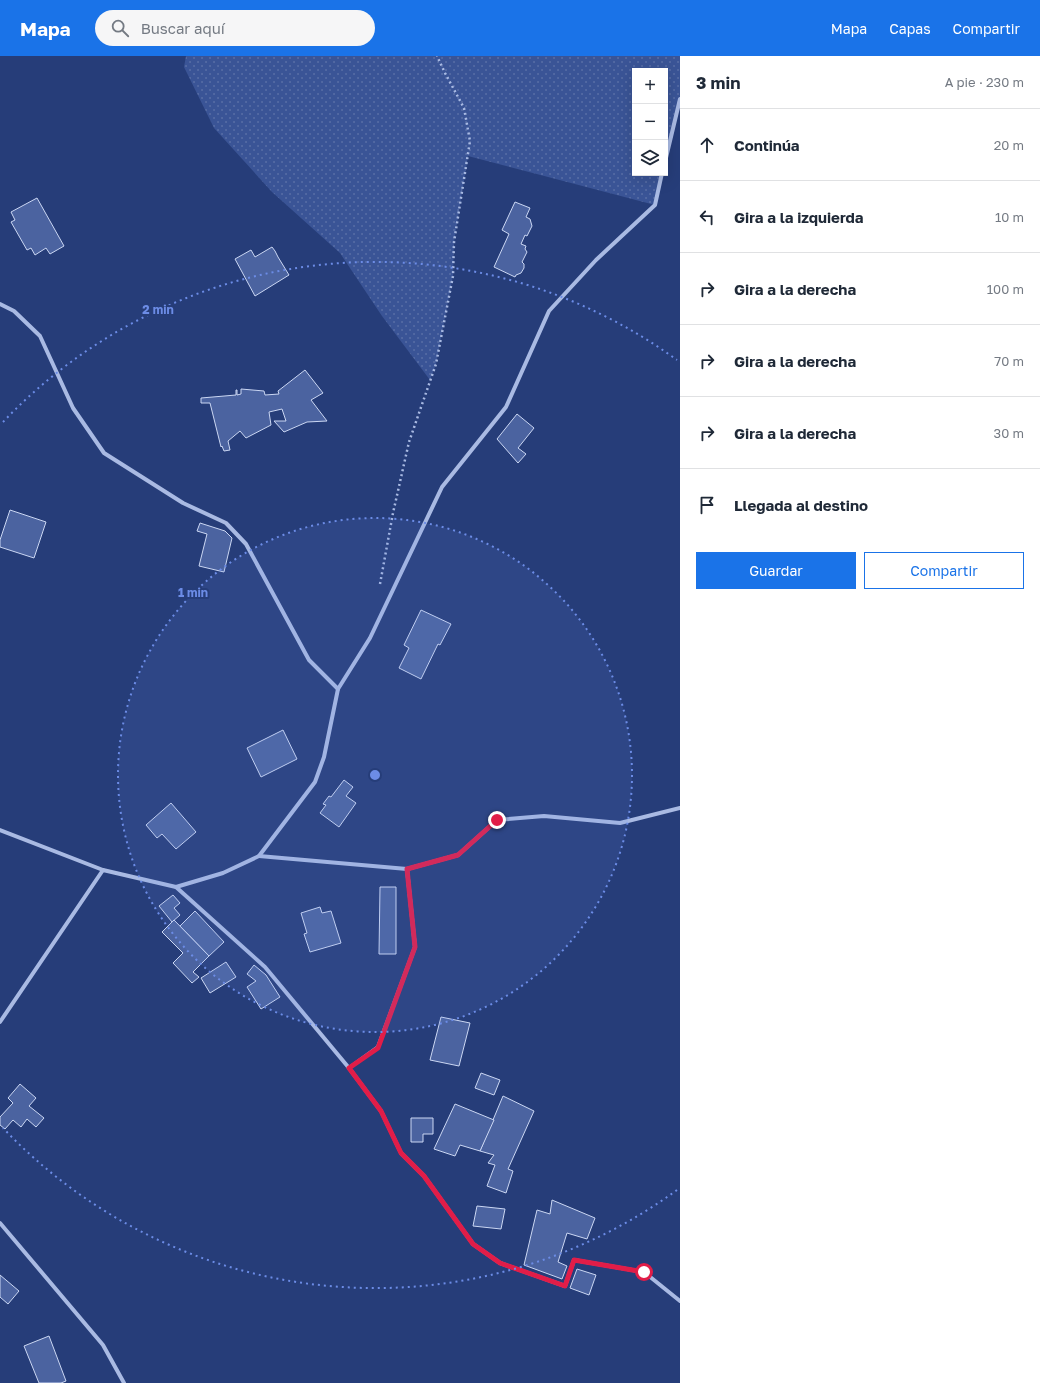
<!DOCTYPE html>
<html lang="es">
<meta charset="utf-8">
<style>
body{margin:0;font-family:"Golos Text",sans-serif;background:#f6f6f7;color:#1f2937}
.controls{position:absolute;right:12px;top:12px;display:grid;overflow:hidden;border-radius:0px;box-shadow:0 4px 16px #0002}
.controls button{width:36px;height:36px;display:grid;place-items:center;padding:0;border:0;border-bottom:1px solid #e0e1e3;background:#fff;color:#1f2937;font:20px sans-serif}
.stop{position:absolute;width:12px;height:12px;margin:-9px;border:3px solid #e11d48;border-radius:50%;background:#fff}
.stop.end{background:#e11d48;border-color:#fff;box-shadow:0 1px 4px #0008}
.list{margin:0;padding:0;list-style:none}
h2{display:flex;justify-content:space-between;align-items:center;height:52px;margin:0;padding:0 16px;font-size:17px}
h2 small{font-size:13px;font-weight:400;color:#747a83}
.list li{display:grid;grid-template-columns:26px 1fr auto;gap:12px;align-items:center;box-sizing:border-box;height:72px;padding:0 16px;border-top:1px solid #e0e1e3}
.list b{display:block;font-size:15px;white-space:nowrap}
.list em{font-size:13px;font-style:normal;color:#747a83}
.actions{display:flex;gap:8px;padding:12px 16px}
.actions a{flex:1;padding:9px 0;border:1px solid #1a73e8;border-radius:0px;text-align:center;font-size:14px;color:#1a73e8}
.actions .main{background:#1a73e8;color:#fff}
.icon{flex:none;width:22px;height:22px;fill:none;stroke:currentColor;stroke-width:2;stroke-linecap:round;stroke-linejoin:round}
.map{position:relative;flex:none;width:680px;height:1327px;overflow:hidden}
header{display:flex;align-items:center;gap:24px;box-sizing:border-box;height:56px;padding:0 20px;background:#1a73e8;color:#fff}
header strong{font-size:19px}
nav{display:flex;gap:22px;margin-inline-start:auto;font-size:14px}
.search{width:280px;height:36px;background:#f6f6f7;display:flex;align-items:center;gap:10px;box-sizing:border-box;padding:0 14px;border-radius:22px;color:#747a83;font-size:15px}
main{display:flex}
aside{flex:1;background:#fff}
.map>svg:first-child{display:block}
</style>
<header>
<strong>Mapa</strong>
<div class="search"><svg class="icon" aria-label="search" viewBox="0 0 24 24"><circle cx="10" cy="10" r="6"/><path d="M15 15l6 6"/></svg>Buscar aquí</div>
<nav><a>Mapa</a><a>Capas</a><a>Compartir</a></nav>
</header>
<main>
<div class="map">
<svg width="680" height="1327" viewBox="0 0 680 1327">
<defs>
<pattern id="grass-dots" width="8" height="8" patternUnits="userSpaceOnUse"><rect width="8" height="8" fill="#3a5496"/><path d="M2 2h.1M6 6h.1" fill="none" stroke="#586ea6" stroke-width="1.8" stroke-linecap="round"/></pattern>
</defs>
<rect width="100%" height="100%" fill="#263d79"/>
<polygon fill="url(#grass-dots)" points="186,0 680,0 680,43 665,106 665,15 635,15 635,117 662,117 655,149 468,100 454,186 453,220 436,308 430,324 382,260 340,197 272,136 214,72 184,11"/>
<g fill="#4b63a0" stroke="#cbd7f3">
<polygon points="37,142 64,190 50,198 46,192 35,199 31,192 27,194 11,166 15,164 11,156"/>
<polygon points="515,146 530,152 526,161 530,163 532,170 527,180 525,179 521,188 526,190 525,193 527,196 522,206 524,208 524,212 521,217 516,219 515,221 494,211 509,178 502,174"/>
<polygon points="272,191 275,195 278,201 289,219 255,240 235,203 251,194 255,201"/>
<polygon points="305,314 323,337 311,344 327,365 307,366 284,376 274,365 286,365 282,353 269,356 271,369 246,382 240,375 228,385 230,394 224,395 222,390 221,391 210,347 201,347 201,342 236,339 236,334 237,334 237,339 241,338 241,333 264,335 265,339 279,338 278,335"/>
<polygon points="517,358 534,372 518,392 526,398 518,407 497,383"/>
<polygon points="10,454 46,466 34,502 0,491 0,484"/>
<polygon points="200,467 225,475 232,482 224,516 199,510 207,478 197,475"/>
<polygon points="421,554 451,568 440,589 438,588 421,623 399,612 409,592 404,589"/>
<polygon points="283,674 297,703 261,721 247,692"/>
<polygon points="344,724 353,731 346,740 356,747 339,771 320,757 326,749 323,748 329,740 331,741"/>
<polygon points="171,747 196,776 176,793 162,778 157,782 146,769"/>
<polygon points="380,831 396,831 396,898 379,898"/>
<polygon points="173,839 180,847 174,852 180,859 172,866 159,850"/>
<polygon points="320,851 322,857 331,855 341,887 310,896 304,878 307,877 301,857"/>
<polygon points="195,855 224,886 209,900 180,870"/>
<polygon points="174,864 209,900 193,916 199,921 192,927 173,907 183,897 162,876"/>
<polygon points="226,906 236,921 210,937 201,922"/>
<polygon points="254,909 266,919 280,941 261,953 247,931 256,925 247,918"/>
<polygon points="441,961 470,967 459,1010 430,1004"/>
<polygon points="481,1017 500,1024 494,1039 475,1032"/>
<polygon points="20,1028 36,1042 29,1050 44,1062 36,1071 27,1063 21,1071 13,1064 5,1073 0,1069 0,1061 13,1047 8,1042"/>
<polygon points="503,1040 534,1055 508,1113 513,1115 506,1137 487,1130 495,1109 488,1107 494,1099 480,1095"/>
<polygon points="455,1048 494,1064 480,1095 460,1089 455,1100 434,1093"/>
<polygon points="411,1062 433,1062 433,1078 423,1078 423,1086 411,1086"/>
<polygon points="552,1144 595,1162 587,1183 567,1177 558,1206 567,1210 562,1223 524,1209 537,1154 550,1158"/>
<polygon points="477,1150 505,1153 501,1173 473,1170"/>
<polygon points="577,1213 596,1219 589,1239 570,1232"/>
<polygon points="0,1219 19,1235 8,1248 0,1241"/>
<polygon points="49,1280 66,1325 61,1327 39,1327 24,1290"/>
</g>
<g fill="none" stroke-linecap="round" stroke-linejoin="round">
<polyline stroke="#a9bae3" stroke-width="2.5" stroke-dasharray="2 3" stroke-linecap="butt" points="380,528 393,457 409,386 436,308 453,220 454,186 470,85 464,52 445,17 437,0"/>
<g stroke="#a9bae3" stroke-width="4">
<polyline points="665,106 680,43"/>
<polyline points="0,248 14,255 40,280 73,352 104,397 183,447 226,467 246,488 309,604 338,633"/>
<polyline points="0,774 103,814"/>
<polyline points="259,800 407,813 458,799 497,764 544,760 620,767 680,752"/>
<polyline points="176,831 265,911 349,1012 378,991 415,891 407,813"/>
<polyline points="0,966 103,814 176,831 223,817 259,800 315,726 324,701 338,633 370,582 442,431 506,351 549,255 596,204 655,149 662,117"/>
<polyline points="349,1012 381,1055 401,1097 424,1120 473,1188 500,1207 565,1230 574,1204 644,1216 680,1245"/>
<polyline points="0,1167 103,1289 124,1327"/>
</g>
</g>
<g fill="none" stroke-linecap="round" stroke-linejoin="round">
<polyline stroke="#e11d48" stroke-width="5" points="497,764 458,799 407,813 415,891 378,992 349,1012 381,1055 401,1097 424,1120 473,1188 500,1207 565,1230 574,1204 644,1216"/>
</g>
<circle cx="375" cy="719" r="257" fill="#6c8ce6" fill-opacity=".12"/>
<g fill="none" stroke="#6c8ce6" stroke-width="2" stroke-dasharray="2 4">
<circle cx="375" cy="719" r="257"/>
<path d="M677 1134A513 513 0 0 1 3 1072M3 366A513 513 0 0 1 677 304"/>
</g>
<circle cx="375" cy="719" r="6" fill="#6c8ce6" stroke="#263d79" stroke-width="2"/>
<g font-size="12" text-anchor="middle" font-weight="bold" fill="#6c8ce6" stroke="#263d79" stroke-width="4" stroke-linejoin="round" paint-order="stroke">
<text x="158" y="258">2 min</text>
<text x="193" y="541">1 min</text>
</g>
</svg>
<div class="controls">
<button>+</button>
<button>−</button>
<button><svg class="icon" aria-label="layers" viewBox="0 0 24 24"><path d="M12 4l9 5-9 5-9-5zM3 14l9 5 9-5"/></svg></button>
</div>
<div class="stop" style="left:644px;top:1216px"></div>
<div class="stop end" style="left:497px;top:764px"></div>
</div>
<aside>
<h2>3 min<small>A pie · 230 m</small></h2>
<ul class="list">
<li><svg class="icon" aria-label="ahead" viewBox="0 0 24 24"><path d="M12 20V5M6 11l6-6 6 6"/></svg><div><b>Continúa</b></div><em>20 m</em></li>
<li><svg class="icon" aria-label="left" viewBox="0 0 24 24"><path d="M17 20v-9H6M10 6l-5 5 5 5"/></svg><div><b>Gira a la izquierda</b></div><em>10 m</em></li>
<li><svg class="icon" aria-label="right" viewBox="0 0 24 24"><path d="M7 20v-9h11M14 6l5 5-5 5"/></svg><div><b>Gira a la derecha</b></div><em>100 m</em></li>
<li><svg class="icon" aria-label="right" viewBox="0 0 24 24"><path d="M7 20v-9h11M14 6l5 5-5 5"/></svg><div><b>Gira a la derecha</b></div><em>70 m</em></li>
<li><svg class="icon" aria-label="right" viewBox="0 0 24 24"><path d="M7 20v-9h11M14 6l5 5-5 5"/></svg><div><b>Gira a la derecha</b></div><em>30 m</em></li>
<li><svg class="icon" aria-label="arrive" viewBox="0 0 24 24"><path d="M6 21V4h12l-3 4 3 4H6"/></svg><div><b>Llegada al destino</b></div></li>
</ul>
<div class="actions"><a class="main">Guardar</a><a>Compartir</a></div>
</aside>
</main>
